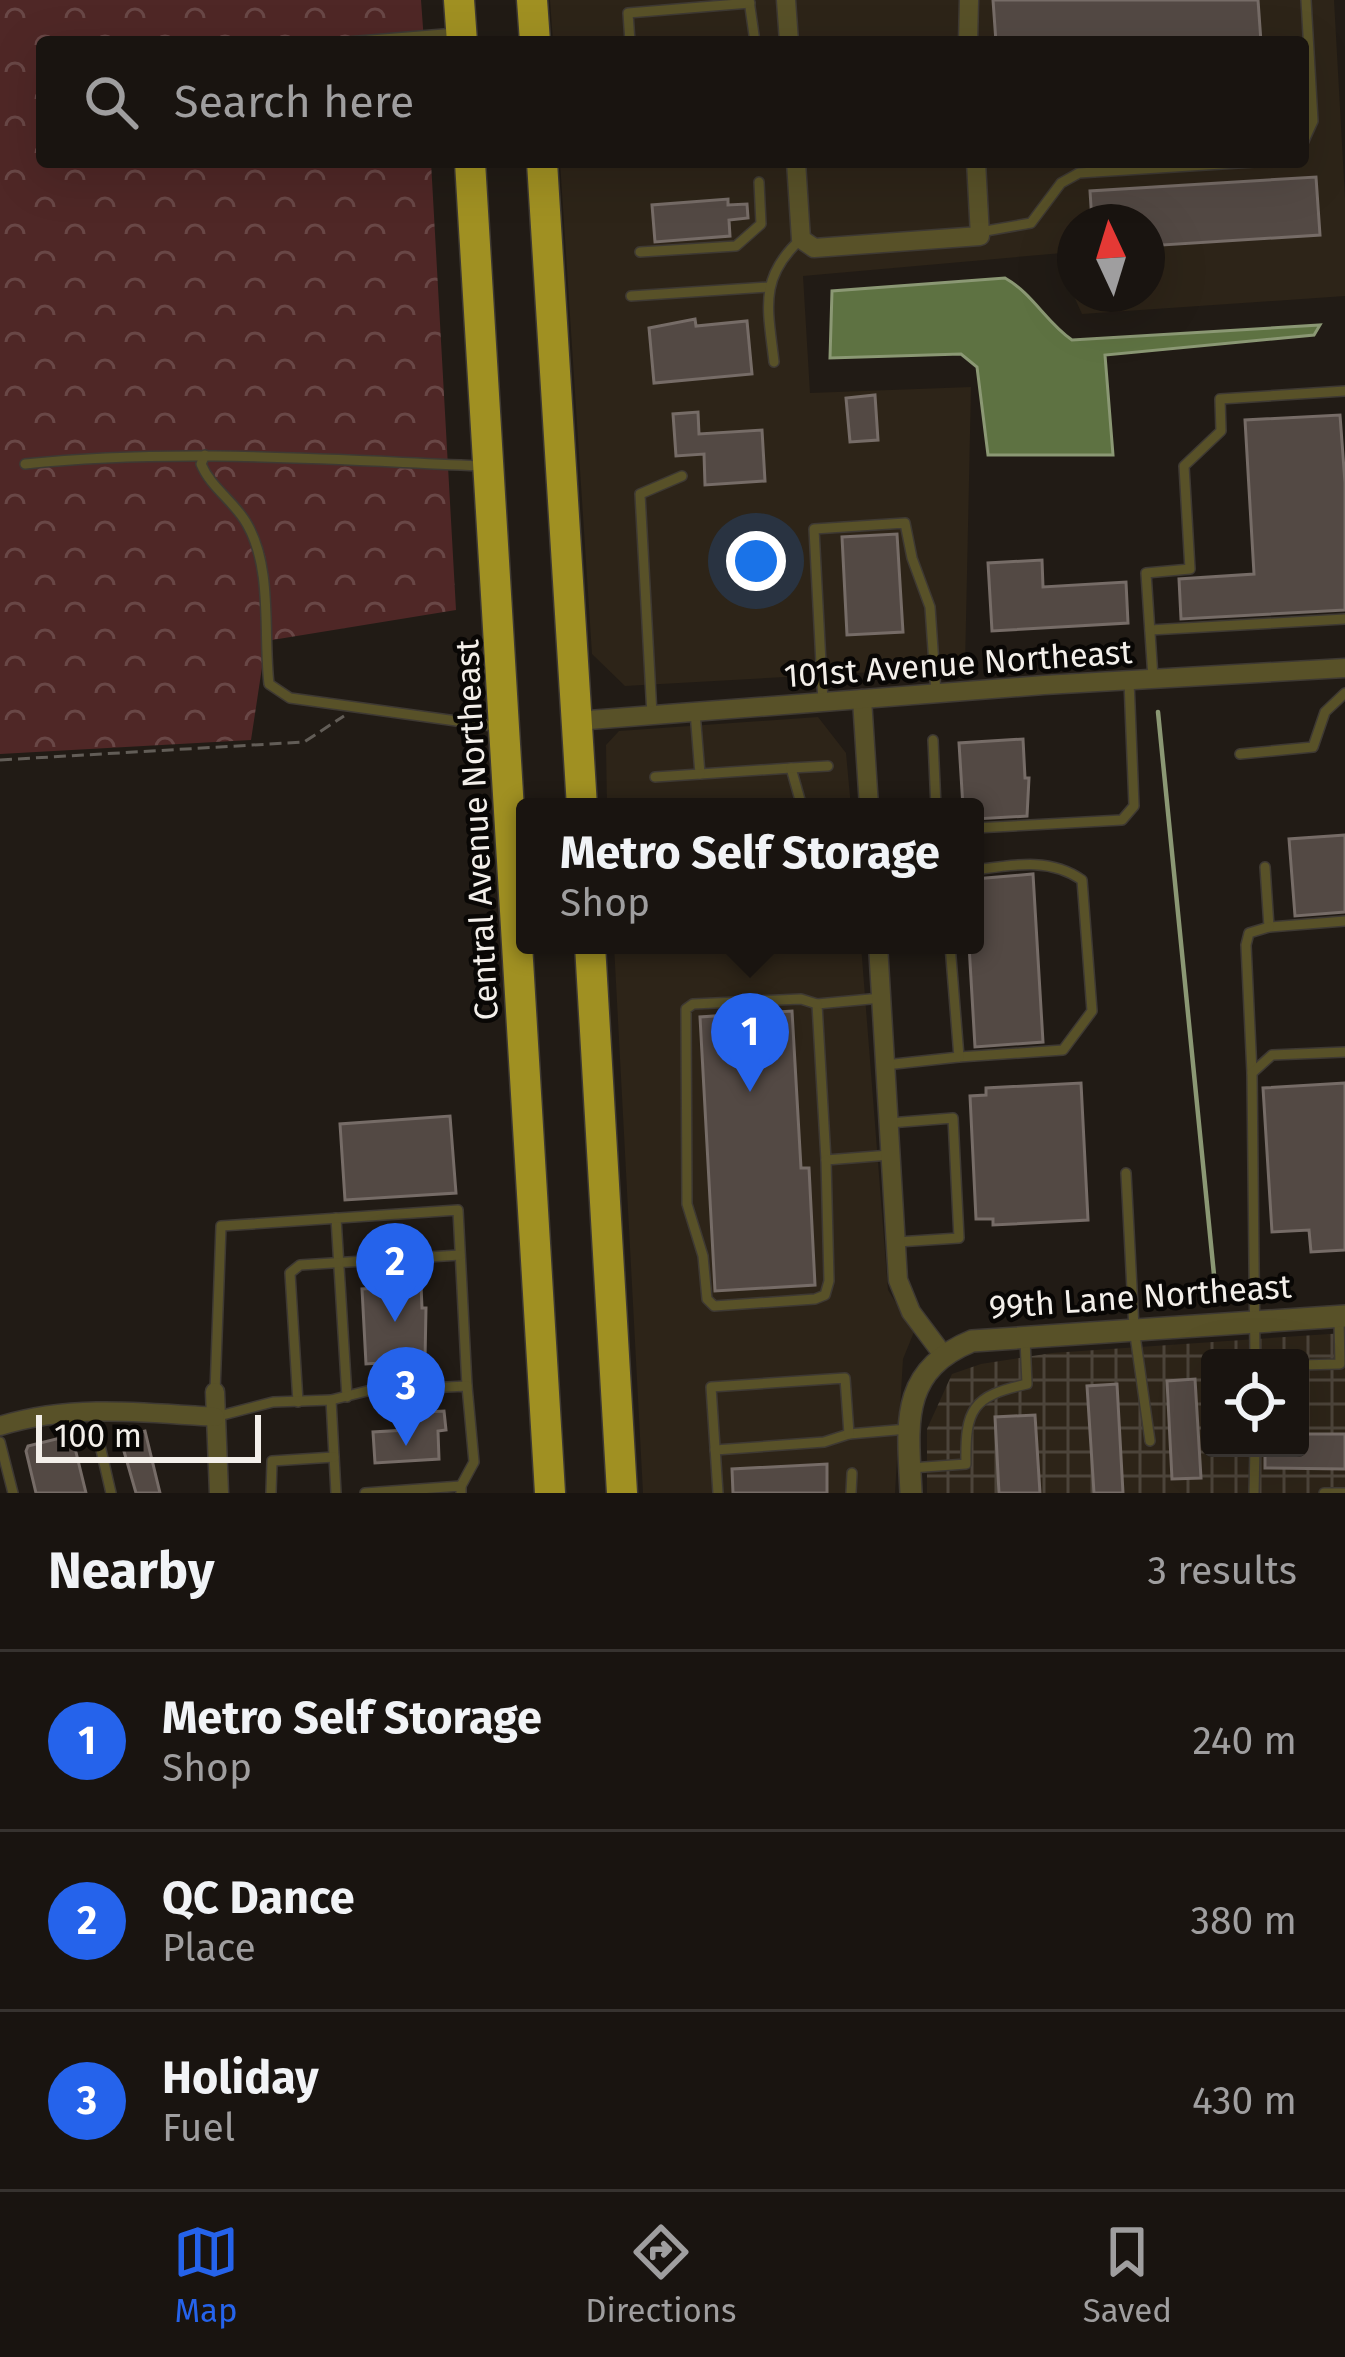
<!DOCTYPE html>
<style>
body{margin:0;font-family:"Fira Sans",sans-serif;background:#221d19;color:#f1f3f6}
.controls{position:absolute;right:36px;bottom:36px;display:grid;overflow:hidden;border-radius:12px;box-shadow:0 12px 48px #0002}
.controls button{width:108px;height:108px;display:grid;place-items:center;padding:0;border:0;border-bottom:3px solid #373330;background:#191410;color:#f1f3f6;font:60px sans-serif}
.compass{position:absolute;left:1057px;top:204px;width:108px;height:108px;border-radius:50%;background:#191410;box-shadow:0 12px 48px #0002;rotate:356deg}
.scale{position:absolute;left:36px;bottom:30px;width:225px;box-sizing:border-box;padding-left:12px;border:6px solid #f3efea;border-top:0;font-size:33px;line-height:42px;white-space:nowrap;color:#f3efea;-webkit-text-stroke:9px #090705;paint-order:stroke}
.you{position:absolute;left:756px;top:561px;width:42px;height:42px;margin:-30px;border:9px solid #fff;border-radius:50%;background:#1a73e8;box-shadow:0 0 0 18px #1a73e833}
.badge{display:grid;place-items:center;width:78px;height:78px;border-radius:50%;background:#2563eb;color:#fff;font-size:39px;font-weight:700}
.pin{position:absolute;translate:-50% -99px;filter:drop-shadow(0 3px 6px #0008)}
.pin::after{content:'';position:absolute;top:63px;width:42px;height:36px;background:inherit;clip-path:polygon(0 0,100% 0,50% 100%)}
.popup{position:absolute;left:516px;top:798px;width:468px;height:156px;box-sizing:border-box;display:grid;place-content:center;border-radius:12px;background:#191410;filter:drop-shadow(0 3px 9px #0005);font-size:39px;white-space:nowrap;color:#9f9e9f}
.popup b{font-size:45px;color:#f1f3f6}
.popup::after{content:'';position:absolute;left:50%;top:100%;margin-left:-24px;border:24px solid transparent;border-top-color:#191410}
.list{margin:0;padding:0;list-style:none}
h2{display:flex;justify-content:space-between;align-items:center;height:156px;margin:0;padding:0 48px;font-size:51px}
h2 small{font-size:39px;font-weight:400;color:#9f9e9f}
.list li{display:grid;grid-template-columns:78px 1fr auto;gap:36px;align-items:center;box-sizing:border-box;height:180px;padding:0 48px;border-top:3px solid #373330}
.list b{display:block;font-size:45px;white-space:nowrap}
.list p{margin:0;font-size:39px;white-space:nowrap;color:#9f9e9f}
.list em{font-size:39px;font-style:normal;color:#9f9e9f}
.icon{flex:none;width:66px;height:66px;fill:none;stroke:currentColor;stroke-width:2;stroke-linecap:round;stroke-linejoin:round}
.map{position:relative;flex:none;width:1345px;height:1493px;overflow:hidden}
.search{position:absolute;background:#191410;box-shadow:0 12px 48px #0002;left:36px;right:36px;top:36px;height:132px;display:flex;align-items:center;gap:30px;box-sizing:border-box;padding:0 42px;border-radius:12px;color:#9f9e9f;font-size:45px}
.sheet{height:696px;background:#191410}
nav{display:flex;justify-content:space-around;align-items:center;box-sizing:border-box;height:168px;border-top:3px solid #373330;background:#191410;font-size:33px;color:#9f9e9f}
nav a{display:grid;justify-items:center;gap:6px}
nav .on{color:#2563eb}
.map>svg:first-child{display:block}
</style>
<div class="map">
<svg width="1345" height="1493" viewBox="0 0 1345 1493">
<defs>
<pattern id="industrial-grid" width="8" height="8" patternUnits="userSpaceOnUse" patternTransform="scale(3)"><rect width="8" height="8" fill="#2d2418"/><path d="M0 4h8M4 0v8" fill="none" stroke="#4c443a"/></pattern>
<pattern id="forest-crowns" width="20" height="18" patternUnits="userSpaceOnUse" patternTransform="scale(3)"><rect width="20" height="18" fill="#4f2726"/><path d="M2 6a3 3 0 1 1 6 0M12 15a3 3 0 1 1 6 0" fill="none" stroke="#694746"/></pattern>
</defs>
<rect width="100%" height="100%" fill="#211b15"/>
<g fill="#2d2418" fill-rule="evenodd">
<path d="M550,0H1334L1345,198V296L1082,314L1072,292L1062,253L803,276L810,393L971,387L965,667L625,686L592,654L560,162H1303V42H553ZM1075,222H1147V294H1075Z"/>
<polygon points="818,717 846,753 851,807 607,807 606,745 619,731"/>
<polygon points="614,945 861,945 888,1290 914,1332 903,1359 895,1493 643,1493"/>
</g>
<path fill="url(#industrial-grid)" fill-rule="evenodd" d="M1345,1333V1493H927V1429L952,1374L981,1364L1052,1353ZM1210,1358H1300V1448H1210Z"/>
<polygon fill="url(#forest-crowns)" points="0,0 421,0 424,42 42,42 42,162 431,162 456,610 266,641 251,740 0,754"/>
<path fill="#5e7242" stroke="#8b9874" stroke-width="3" d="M1005,278C1033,294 1046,322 1072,340L1320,325L1314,335L1105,355L1113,455H988L977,367L961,354L830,358L832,291Z"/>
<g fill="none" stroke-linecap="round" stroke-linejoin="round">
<polyline stroke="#8b9874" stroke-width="4.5" points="1158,712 1216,1295"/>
</g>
<g fill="#534944" stroke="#766c67" stroke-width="3">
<polygon points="993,0 1258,0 1261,42 996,42"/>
<polygon points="1316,177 1320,235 1147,246 1147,222 1092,222 1090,191"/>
<polygon points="728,199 728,205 747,204 748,218 729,220 730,236 655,242 652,205"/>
<polygon points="695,319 696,326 747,321 752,374 654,383 649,328"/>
<polygon points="875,395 878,440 850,442 846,398"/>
<polygon points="698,412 699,434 762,430 765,481 705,485 704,454 676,456 673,414"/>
<polygon points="1340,415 1345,483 1345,610 1181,619 1179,579 1254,574 1245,420"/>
<polygon points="897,534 903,632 847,635 842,537"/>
<polygon points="1042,560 1043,587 1126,582 1128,623 992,631 988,563"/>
<polygon points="1023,739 1025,778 1029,778 1027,816 975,819 975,807 963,807 959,743"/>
<polygon points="1345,835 1345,912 1295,916 1289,839"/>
<polygon points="1033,874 1043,1042 975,1047 969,945 975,945 975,879"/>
<polygon points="792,1011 801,1168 809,1168 815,1285 715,1291 700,1017"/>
<polygon points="1081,1083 1088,1220 993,1225 993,1219 976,1219 970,1096 986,1095 986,1088"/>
<polygon points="1345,1083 1345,1250 1311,1252 1309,1230 1272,1232 1263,1088"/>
<polygon points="450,1116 456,1193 345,1200 340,1124"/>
<polygon points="421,1285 422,1308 426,1308 425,1360 366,1364 362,1289"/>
<polygon points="1195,1379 1201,1478 1172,1479 1167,1381"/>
<polygon points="1117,1384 1123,1493 1094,1493 1087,1386"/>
<polygon points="444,1411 446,1430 438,1431 439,1459 375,1463 373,1432 406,1430 405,1413"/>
<polygon points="1035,1415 1040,1493 999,1493 995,1417"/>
<polygon points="145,1431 160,1493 136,1493 121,1441 124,1436"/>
<polygon points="1300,1434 1345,1434 1345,1469 1265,1468 1265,1448 1300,1448"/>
<polygon points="68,1436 69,1441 73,1440 86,1493 36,1493 26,1451 28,1446"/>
<polygon points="827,1464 827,1493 733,1493 732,1469"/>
</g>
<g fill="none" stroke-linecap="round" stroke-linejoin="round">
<defs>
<g id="service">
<polyline points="749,0 755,42"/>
<polyline points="347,42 456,33"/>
<polyline points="630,42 628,13 750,3"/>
<polyline points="1303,143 1313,121 1306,0"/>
<polyline points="980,232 1031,223 1061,183 1079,173 1254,162"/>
<polyline points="640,252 736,246 761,224 759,182"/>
<polyline points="631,296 769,287"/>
<path d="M774,362C768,309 758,278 801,239"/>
<path d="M205,455L201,464C211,488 235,502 247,524C273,569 263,634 269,684L290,698L500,727"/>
<path d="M25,464C178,448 331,460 485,466"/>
<polyline points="1150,630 1345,619"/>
<polyline points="1153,678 1146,573 1190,569 1184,466 1221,431 1220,399 1345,391"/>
<polyline points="823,702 814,529 905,523 912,558 930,607 936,693"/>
<polyline points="695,712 700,774 791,768 802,807"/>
<polyline points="652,715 640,494 682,476"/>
<polyline points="933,740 936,807"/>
<polyline points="1240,754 1313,747 1325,712 1345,693"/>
<polyline points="791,768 828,766"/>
<polyline points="655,777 700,774"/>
<polyline points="975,828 1122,820 1134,806 1129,681"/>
<polyline points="1265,867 1269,927 1345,921"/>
<polyline points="881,998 817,1004 826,1160 890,1155"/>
<polyline points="817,1004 801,999 693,1004 686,1009 687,1204 703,1256 707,1299 714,1306 815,1299 825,1295 829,1281 826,1160"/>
<path d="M959,1057L1063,1050L1092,1011L1082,880C1050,857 1012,865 975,870"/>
<polyline points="885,1065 959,1057 950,945"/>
<polyline points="1252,1073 1246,945 1249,933 1269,927"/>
<polyline points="889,1123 953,1118 959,1238 897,1242"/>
<polyline points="1126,1173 1134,1328 1150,1441"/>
<polyline points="336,1218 347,1397"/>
<polyline points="1255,1358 1252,1073 1272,1055 1345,1052"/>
<polyline points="1300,1365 1340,1364 1339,1320"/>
<polyline points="215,1392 221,1226 458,1210 467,1386"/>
<polyline points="331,1400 367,1391 467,1386 474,1462 461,1486"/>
<polyline points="298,1402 290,1273 300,1265 460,1255"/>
<polyline points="92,1411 111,1493"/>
<polyline points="215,1417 273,1402 331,1400 336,1493"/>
<polyline points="0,1442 13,1493"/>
<polyline points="715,1450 824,1442 849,1434 908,1429"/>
<path d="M911,1468L966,1464C965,1409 972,1396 1027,1384L1025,1340"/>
<polyline points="271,1493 272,1461 334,1457"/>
<polyline points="365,1493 461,1486 461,1493"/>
<polyline points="718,1493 711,1387 845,1378 849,1434"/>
<polyline points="851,1493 852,1473"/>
<polyline points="1254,1493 1255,1448"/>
<polyline points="1324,1493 1345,1493"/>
</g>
<g id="minor">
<polyline points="786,0 789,42"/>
<polyline points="968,42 969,0"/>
<polyline points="796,162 801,239 814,248 980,236 976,162"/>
<polyline points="862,699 869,807"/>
<polyline points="576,721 1044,685 1345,668"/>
<polyline points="878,945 898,1280 911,1312 944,1356"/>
<polyline points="215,1392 219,1493"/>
<path d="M0,1426C70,1404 142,1412 215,1417"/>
</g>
<path id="tertiary" d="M911,1493C908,1426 898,1371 972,1341L1345,1316"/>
<g id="trunk">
<polyline points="459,0 462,42"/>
<polyline points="532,0 535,42"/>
<polyline points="470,162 550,1493"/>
<polyline points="542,162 582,807"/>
<polyline points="590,945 622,1493"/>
</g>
</defs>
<use href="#service" stroke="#3e3933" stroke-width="12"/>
<use href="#minor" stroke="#3e3933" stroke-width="21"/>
<use href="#tertiary" stroke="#3e3933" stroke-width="24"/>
<use href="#trunk" stroke="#3e3933" stroke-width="33"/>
<polyline stroke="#625d57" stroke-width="3" stroke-dasharray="12 6" stroke-linecap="butt" points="0,760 304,742 344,716"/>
<use href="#service" stroke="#585128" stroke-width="9"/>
<use href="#minor" stroke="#585128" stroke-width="18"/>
<use href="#tertiary" stroke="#585128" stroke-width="21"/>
<use href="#trunk" stroke="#a09022" stroke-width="30"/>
</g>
<g text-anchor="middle" stroke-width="9" stroke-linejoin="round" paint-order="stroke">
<g font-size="33" fill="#f3efea" stroke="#090705">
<text transform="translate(958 663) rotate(-4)" y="12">101st Avenue Northeast</text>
<text transform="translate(476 830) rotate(-93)" y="12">Central Avenue Northeast</text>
<text transform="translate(1140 1296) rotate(-4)" y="12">99th Lane Northeast</text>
</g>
</g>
</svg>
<div class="controls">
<button><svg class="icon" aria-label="locate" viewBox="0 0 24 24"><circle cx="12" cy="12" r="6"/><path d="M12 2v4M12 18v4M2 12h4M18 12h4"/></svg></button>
</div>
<svg class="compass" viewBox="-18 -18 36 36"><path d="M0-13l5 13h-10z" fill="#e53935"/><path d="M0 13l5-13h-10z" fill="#9f9e9f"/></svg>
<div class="scale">100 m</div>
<div class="you"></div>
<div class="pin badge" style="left:750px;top:1092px">1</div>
<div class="popup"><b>Metro Self Storage</b>Shop</div>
<div class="pin badge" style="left:395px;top:1322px">2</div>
<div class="pin badge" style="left:406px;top:1446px">3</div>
<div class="search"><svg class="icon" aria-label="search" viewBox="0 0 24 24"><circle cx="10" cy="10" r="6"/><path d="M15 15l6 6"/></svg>Search here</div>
</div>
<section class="sheet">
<h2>Nearby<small>3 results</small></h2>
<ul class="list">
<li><span class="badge">1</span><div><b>Metro Self Storage</b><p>Shop</p></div><em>240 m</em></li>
<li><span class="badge">2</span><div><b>QC Dance</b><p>Place</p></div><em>380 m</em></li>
<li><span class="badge">3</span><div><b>Holiday</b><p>Fuel</p></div><em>430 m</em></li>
</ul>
</section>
<nav>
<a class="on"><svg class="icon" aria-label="map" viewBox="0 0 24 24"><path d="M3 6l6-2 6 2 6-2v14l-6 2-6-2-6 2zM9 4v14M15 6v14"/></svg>Map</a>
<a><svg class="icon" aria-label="directions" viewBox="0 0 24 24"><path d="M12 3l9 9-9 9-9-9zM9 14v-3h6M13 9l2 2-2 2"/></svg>Directions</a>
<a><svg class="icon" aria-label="saved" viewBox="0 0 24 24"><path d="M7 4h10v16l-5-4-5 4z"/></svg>Saved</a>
</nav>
